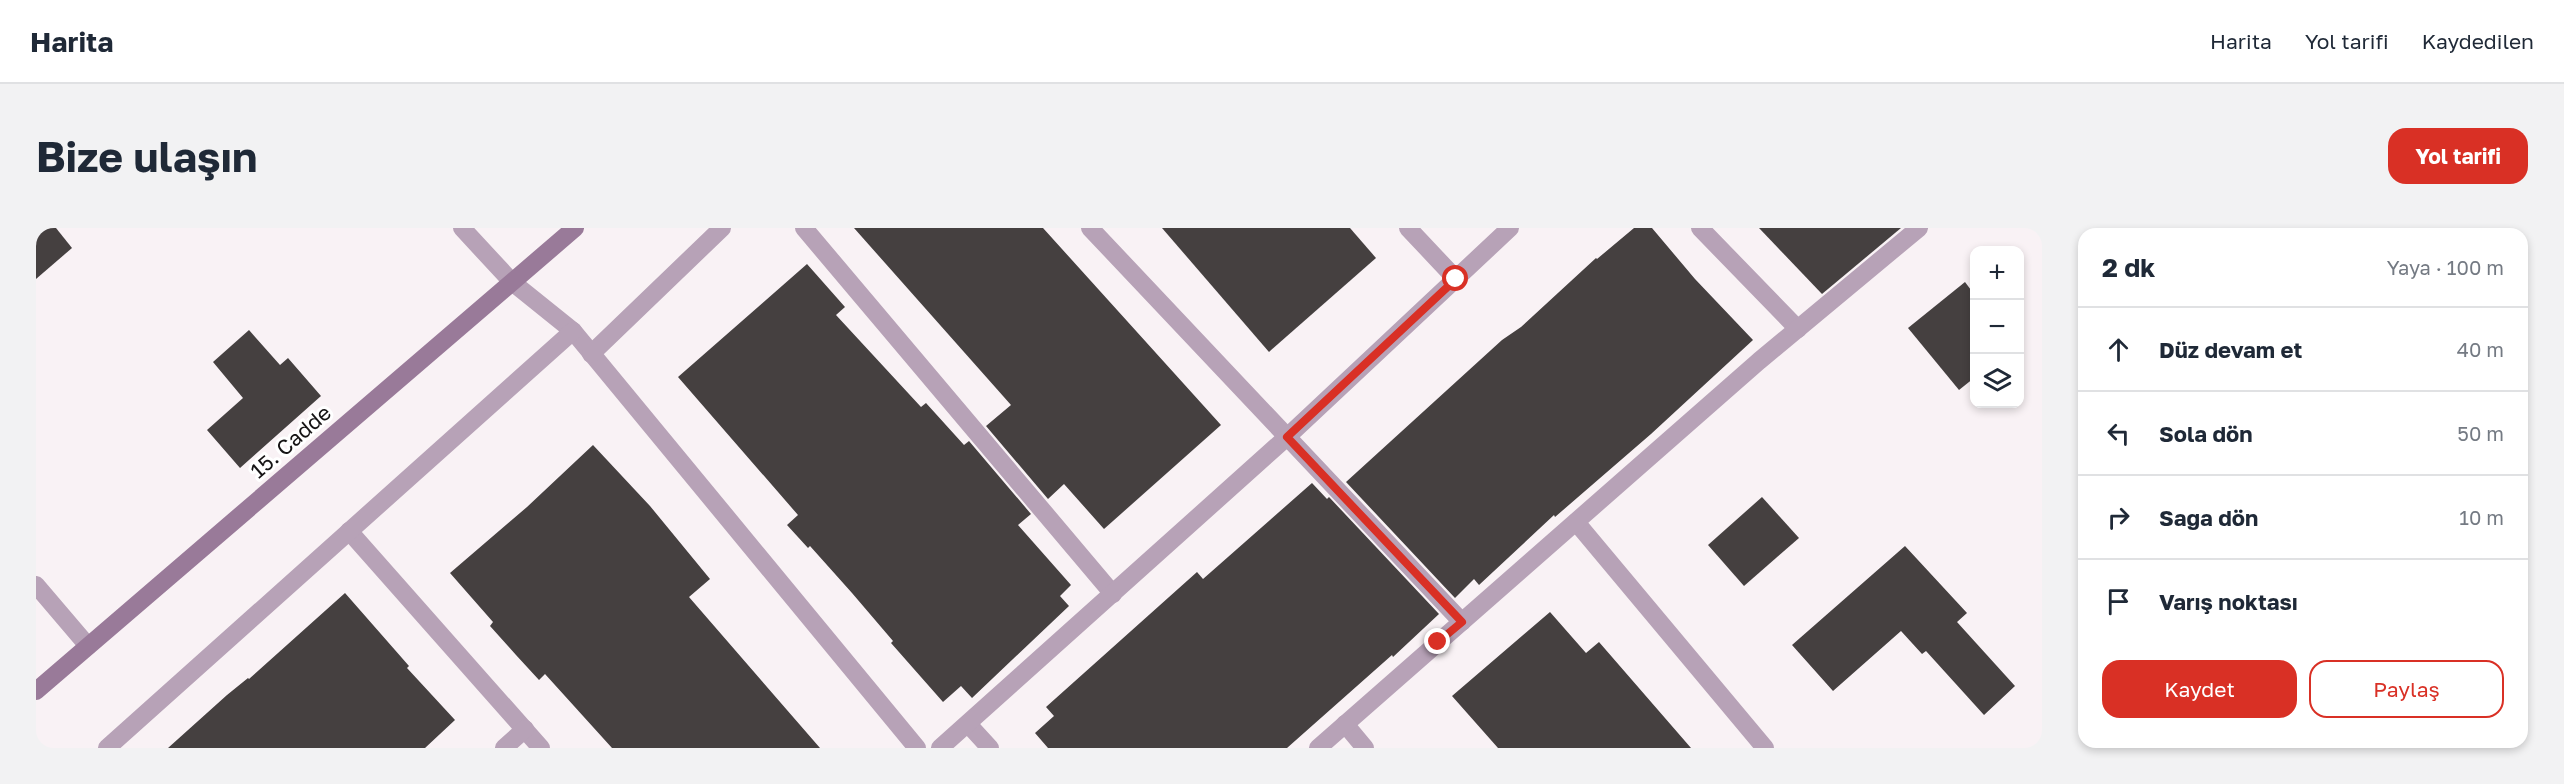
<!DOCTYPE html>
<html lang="tr">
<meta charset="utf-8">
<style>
body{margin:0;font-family:"Golos Text",sans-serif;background:#f2f2f3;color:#1f2937}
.controls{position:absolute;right:18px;top:18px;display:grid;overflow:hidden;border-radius:12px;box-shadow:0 3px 9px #0003}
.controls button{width:54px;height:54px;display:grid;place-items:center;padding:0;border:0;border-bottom:2px solid #e0e1e3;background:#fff;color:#1f2937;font:30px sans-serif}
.stop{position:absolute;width:18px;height:18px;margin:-14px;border:4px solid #d93025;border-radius:50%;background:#fff}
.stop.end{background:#d93025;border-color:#fff;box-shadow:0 2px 6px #0008}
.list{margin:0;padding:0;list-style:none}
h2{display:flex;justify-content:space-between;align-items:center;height:78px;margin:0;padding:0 24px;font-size:26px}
h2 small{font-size:20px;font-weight:400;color:#747a83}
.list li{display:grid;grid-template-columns:39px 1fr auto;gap:18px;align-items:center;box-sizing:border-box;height:84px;padding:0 24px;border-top:2px solid #e0e1e3}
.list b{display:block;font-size:22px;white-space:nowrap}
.list em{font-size:20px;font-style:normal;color:#747a83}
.actions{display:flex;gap:12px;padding:18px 24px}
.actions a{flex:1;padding:14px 0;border:2px solid #d93025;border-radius:18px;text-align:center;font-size:21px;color:#d93025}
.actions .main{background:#d93025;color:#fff}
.icon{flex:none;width:33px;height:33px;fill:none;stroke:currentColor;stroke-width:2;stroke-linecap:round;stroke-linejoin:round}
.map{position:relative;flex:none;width:2006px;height:520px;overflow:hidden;border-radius:18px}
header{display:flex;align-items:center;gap:36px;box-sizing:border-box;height:84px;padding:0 30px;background:#fff;border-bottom:2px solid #e0e1e3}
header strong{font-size:28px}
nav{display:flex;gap:33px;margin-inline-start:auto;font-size:21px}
.intro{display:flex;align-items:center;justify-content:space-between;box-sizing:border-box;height:144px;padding:0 36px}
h1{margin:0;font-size:42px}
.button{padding:15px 27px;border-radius:18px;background:#d93025;color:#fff;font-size:21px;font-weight:700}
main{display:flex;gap:36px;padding:0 36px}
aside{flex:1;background:#fff;border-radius:18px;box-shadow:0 3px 9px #0003}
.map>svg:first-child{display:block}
</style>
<header>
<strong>Harita</strong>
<nav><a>Harita</a><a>Yol tarifi</a><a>Kaydedilen</a></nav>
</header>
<div class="intro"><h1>Bize ulaşın</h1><a class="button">Yol tarifi</a></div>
<main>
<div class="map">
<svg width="2006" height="520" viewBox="0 0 2006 520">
<rect width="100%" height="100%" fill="#f9f2f5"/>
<g fill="#454040">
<polygon points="0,0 20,0 36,20 0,51"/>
<polygon points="818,0 1007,0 1185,197 1068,301 1028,256 1012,271 950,198 975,177"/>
<polygon points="1126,0 1314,0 1340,30 1233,124"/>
<polygon points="1598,0 1616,0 1659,51 1717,112 1615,206 1519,289 1518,287 1443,357 1438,351 1419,370 1310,254 1466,112 1485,99 1560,30 1561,31"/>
<polygon points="1723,0 1865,0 1786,66"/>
<polygon points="771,36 809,79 800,87 885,179 890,175 928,217 933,213 995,286 982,297 1035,357 1024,368 1033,378 936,470 925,458 907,474 855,415 857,413 816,365 774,318 772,320 751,297 762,287 642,149"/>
<polygon points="1929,54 1938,66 1938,150 1923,162 1872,100"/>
<polygon points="213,102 244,137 252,130 285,168 204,240 171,202 207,170 177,134"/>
<polygon points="557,217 614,278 674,351 653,369 784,520 576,520 509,446 503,452 480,427 454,398 457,394 414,345 491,279"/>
<polygon points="1276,255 1291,271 1293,269 1403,386 1357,429 1356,427 1251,520 1012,520 999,505 1018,488 1010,479 1161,344 1167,351"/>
<polygon points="1726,269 1763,310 1708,358 1672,317"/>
<polygon points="1869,318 1931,385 1921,394 1979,458 1948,487 1890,423 1886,426 1865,403 1797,463 1756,417"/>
<polygon points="309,365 373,438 371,440 419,492 389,520 132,520 191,467 212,450 213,451"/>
<polygon points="1514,384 1550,425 1563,414 1655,520 1462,520 1416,468"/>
</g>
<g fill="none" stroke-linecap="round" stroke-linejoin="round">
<g stroke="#b7a2b7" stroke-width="18">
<polyline points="426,0 476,54 537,103 881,520"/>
<polyline points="768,0 1077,366"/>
<polyline points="1054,0 1426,394"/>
<polyline points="1372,0 1420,51"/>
<polyline points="1664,0 1762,101"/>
<polyline points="555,126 686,0"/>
<polyline points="1540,294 1729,520"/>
<polyline points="313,303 505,520"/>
<polyline points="0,357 52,418"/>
<polyline points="932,496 954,520"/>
<polyline points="1309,496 1329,520"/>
<polyline points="71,520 537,103"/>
<polyline points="468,520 489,501"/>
<polyline points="904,520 1251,209 1474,0"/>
<polyline points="1282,520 1723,133 1883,0"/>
</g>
<polyline stroke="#997a99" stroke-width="18" points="0,463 539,0"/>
</g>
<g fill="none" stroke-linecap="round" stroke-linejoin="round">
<polyline stroke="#d93025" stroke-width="8" points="1402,414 1426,394 1251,209 1420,51"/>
</g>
<g text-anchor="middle" stroke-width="6" stroke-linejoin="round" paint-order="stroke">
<g font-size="21" fill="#151314" stroke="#fff">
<text transform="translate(255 214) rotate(-41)" y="7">15. Cadde</text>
</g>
</g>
</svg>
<div class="controls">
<button>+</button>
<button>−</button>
<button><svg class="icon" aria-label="layers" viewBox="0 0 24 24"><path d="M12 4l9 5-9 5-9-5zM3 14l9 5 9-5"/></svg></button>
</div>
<div class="stop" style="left:1420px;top:51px"></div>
<div class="stop end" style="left:1402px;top:414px"></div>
</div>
<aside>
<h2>2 dk<small>Yaya · 100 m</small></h2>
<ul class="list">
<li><svg class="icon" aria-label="ahead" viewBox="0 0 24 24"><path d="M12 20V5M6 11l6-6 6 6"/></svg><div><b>Düz devam et</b></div><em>40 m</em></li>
<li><svg class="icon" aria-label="left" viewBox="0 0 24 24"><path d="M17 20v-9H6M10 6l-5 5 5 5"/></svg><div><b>Sola dön</b></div><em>50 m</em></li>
<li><svg class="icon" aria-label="right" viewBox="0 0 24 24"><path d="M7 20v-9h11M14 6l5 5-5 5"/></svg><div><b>Sağa dön</b></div><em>10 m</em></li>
<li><svg class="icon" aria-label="arrive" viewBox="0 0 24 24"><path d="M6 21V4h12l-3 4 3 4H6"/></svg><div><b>Varış noktası</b></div></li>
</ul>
<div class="actions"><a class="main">Kaydet</a><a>Paylaş</a></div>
</aside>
</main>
